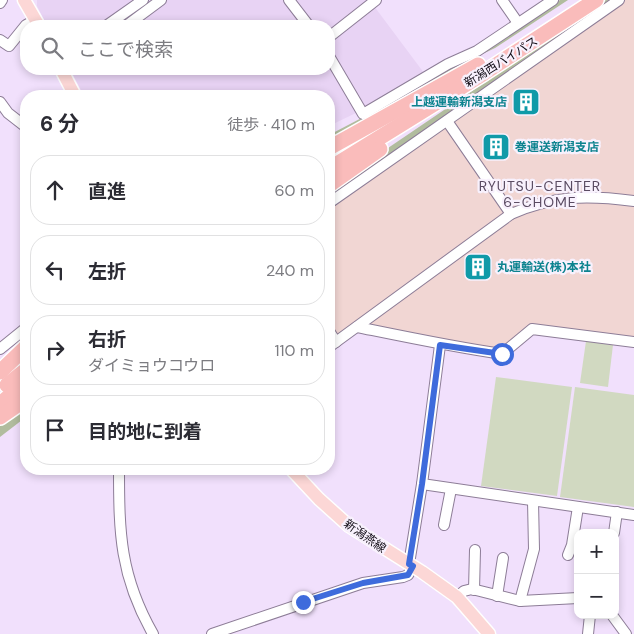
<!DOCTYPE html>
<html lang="ja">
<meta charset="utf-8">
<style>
body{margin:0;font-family:"DM Sans","Noto Sans JP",sans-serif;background:#f2f2f3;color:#2b2b33}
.controls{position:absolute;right:15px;bottom:15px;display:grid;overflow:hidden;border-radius:10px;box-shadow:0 2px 8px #0003}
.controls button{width:45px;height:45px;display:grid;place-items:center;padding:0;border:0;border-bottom:1px solid #e1e1e2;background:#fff;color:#2b2b33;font:25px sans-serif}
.stop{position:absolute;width:15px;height:15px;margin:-11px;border:4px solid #3e6bdc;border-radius:50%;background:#fff}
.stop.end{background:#3e6bdc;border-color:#fff;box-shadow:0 1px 5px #0008}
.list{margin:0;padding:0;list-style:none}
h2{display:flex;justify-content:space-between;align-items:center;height:65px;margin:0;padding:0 20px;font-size:21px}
h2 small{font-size:16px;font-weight:400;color:#7c7c81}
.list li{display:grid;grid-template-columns:32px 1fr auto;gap:15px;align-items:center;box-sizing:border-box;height:70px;margin:0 10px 10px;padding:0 10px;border:1px solid #e1e1e2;border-radius:20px}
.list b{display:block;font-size:19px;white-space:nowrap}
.list p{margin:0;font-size:16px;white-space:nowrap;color:#7c7c81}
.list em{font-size:16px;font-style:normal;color:#7c7c81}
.icon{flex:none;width:28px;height:28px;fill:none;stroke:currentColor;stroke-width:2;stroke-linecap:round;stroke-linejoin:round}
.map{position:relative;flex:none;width:634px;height:634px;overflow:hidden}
.search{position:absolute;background:#fff;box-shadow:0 2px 8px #0003;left:20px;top:20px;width:315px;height:55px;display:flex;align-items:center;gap:12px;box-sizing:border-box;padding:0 18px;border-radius:20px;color:#7c7c81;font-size:19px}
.panel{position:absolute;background:#fff;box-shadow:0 2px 8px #0003;left:20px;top:90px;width:315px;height:385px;border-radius:20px}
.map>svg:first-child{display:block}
</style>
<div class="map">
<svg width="634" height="634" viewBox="0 0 634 634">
<rect width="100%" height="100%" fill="#f1e0fc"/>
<polygon fill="#e8d3f4" points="37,0 373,0 371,2 424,73 358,112 329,126 329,96 84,96 70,69 329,69 329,26 47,26 37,6"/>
<polygon fill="#f1d6d3" points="619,0 634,0 634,342 532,329 502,354 358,327 329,347 329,203"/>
<g fill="#d1d9c1">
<polygon points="586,341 613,345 608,387 580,383"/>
<polygon points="496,377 572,387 557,496 481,486"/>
<polygon points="575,387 634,395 634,507 560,497"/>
</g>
<g fill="#b1bc9e">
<polygon points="560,0 568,0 495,48 458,66 329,142 329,135 373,112"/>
<polygon points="606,0 614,0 329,198 329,190 360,167"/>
<polygon points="26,405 26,417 0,437 0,423"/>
</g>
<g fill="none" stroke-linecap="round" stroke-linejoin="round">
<defs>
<g id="minor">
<polyline points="289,0 309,26"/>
<polyline points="502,0 518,23"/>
<polyline points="0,3 2,0"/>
<polyline points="106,26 143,0"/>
<polyline points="126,26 161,0"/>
<polyline points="329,37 376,0"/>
<polyline points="0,40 9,46 26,25 35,20"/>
<polyline points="329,56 363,114 448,64 477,51 553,0"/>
<polyline points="0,102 8,113 26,127"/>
<polyline points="447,121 511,214"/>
<polyline points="329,203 619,0"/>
<path d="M357,327C406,337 453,347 502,354L532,329L634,342"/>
<polyline points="329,331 336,342"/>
<path d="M329,347L511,214C555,195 587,195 634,201"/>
<polyline points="0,349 26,328"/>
<path d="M119,469C119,533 120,576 153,634"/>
<polyline points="422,484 634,515"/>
<polyline points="444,525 451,489"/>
<polyline points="614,533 617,512"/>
<polyline points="568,555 572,545 578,507"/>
<polyline points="409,564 422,484 440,345"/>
<polyline points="474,590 475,550"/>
<polyline points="497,596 503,558"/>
<polyline points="457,597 464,591 472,589 520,601 578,598"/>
<polyline points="520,601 534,549 533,501"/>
<polyline points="612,615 626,634"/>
<polyline points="212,634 363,583 403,577 408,575 413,566"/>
<polyline points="588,634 590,615"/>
</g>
<g id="major">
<polyline points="24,0 39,26"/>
<polyline points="61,69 75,96"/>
<polyline points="291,469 319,499 349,526 422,572 457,597 489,634"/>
</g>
<g id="highway">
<polyline points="329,148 478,65"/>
<polyline points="329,169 484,73 596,0"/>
<polyline points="329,185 380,149"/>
<polyline points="0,372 26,347"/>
<polyline points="7,385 26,370"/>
<polyline points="0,404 26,382"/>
<polyline points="0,417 26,399"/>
</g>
</defs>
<use href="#minor" stroke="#8d7d97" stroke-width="12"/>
<use href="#major" stroke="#fff" stroke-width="15"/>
<use href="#highway" stroke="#fff" stroke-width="18"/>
<use href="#minor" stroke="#fff" stroke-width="10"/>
<use href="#major" stroke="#fcd7d6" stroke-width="12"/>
<use href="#highway" stroke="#fabcbb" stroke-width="15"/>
</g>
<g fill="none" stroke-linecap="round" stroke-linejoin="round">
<polyline stroke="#3e6bdc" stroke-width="6" points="303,602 363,583 408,575 413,566 409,564 422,484 440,345 502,354"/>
</g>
<defs>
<symbol id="building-square" viewBox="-11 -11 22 22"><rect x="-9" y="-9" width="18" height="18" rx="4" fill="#0f9aa8" stroke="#f8f1fd"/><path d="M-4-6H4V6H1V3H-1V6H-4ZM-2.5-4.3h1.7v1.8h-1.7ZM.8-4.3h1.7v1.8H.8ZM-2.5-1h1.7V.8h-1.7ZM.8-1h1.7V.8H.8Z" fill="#fff"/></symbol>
</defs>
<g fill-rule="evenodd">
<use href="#building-square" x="510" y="86" width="32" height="32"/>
<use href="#building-square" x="480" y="131" width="32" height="32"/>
<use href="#building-square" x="462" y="251" width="32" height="32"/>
</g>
<g text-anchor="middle" stroke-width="4.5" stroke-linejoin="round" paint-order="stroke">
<g font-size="12" fill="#0f0a13" stroke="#f8f1fd">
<text transform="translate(501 62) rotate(-32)" y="4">新潟西バイパス</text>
<text transform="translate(365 536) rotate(35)" y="4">新潟燕線</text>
</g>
<g font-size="12" font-weight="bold" fill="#0d838f" stroke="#f8f1fd" text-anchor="start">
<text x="507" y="106" text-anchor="end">上越運輸新潟支店</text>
<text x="515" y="151">巻運送新潟支店</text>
<text x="497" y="271">丸運輸送(株)本社</text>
</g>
<g font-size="14" letter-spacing="1" fill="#5a4b62" stroke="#f8f1fd">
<text x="540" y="191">RYUTSU-CENTER<tspan x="540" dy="16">6-CHOME</tspan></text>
</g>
</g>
</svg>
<div class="controls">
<button>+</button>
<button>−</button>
</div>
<div class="stop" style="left:502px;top:354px"></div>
<div class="stop end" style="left:303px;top:602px"></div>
<div class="search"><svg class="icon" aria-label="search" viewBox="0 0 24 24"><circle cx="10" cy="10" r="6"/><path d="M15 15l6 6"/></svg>ここで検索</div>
<section class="panel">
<h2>6 分<small>徒歩 · 410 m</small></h2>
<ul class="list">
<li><svg class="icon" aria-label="ahead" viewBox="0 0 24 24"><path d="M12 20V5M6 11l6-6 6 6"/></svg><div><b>直進</b></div><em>60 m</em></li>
<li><svg class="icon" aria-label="left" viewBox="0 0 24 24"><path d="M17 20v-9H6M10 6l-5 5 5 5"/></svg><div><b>左折</b></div><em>240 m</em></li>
<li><svg class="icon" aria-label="right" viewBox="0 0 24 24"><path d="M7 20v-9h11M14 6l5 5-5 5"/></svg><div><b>右折</b><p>ダイミョウコウロ</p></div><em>110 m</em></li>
<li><svg class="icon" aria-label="arrive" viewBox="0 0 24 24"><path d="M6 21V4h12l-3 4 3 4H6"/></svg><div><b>目的地に到着</b></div></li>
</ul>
</section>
</div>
